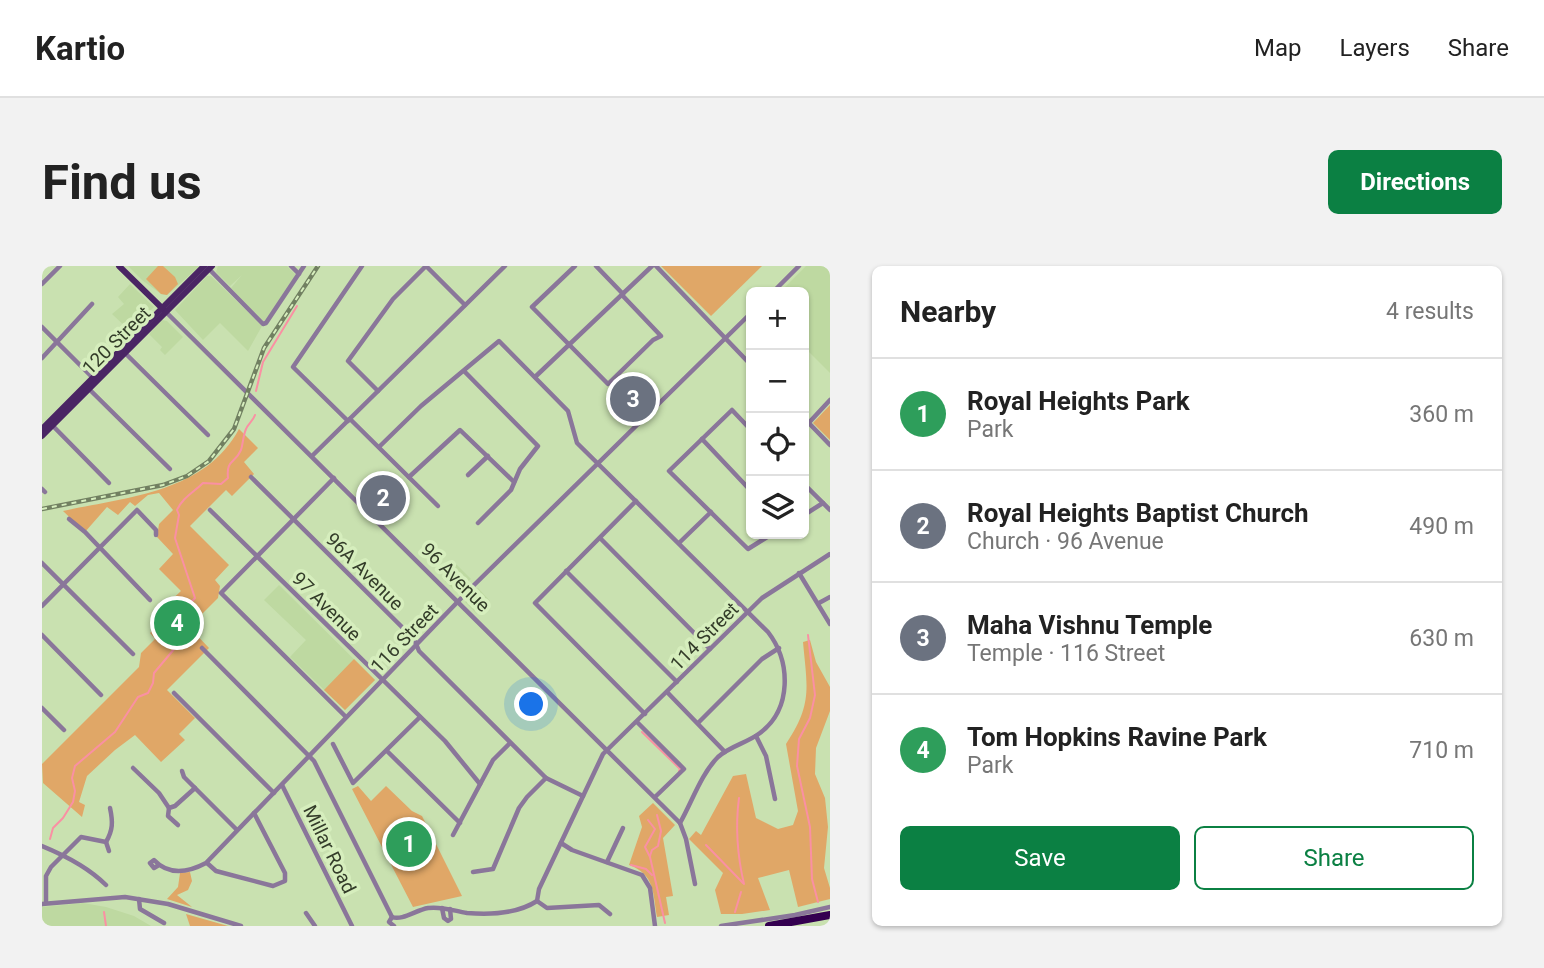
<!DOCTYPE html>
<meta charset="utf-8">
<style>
body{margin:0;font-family:Roboto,sans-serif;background:#f2f2f2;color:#222}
.controls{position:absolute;right:21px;top:21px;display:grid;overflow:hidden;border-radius:10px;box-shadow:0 2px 5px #0004}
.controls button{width:63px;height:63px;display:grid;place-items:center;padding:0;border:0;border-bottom:2px solid #e0e0e0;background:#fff;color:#222;font:35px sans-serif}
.you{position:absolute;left:490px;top:439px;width:24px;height:24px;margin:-18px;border:5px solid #fff;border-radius:50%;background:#1a73e8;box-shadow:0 0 0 10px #1a73e833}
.badge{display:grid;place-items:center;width:46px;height:46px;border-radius:50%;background:#0b8043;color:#fff;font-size:23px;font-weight:700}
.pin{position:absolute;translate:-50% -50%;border:4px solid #fff;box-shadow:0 2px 7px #0006}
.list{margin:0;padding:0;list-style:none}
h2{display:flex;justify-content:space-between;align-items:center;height:91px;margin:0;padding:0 28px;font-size:30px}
h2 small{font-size:23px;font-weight:400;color:#767676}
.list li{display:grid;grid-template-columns:46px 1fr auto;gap:21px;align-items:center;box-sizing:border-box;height:112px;padding:0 28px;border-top:2px solid #e0e0e0}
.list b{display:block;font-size:26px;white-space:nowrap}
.list p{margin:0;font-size:23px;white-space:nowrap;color:#767676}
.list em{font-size:23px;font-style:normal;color:#767676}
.actions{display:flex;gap:14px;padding:21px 28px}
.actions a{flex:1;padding:16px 0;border:2px solid #0b8043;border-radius:10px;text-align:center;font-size:24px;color:#0b8043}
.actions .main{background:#0b8043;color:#fff}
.icon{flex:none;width:38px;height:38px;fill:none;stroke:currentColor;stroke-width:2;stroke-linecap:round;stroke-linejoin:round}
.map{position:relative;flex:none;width:788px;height:660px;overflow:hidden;border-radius:10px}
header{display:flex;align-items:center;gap:42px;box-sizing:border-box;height:98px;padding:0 35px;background:#fff;border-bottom:2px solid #e0e0e0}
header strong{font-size:33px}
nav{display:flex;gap:38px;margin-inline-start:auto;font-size:24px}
.intro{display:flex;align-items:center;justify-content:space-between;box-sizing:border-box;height:168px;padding:0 42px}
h1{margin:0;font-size:49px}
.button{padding:18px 32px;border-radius:10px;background:#0b8043;color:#fff;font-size:24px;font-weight:700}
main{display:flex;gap:42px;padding:0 42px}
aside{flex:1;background:#fff;border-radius:10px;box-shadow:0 2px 5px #0004}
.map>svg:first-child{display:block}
</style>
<header>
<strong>Kartio</strong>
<nav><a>Map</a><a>Layers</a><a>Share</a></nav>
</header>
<div class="intro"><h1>Find us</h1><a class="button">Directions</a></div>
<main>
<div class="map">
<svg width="788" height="660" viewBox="0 0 788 660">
<rect width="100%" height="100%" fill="#c9e1b0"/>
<g fill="#bed9a1">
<polygon points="86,0 158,0 125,29 119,28 100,14"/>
<polygon points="176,0 245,0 254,9 223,55 221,55 189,22 200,9 188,20 174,6"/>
<polygon points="764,0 788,0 788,107 762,81 762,26 738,26"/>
<polygon points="165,10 169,10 220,60 206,85 178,57 161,74 133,44"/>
<polygon points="88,18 112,41 88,65 70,48 82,38 76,31"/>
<polygon points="120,54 125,55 141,71 123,89 118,84 120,81 107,68"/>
<polygon points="414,298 429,313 414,326 400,312"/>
<polygon points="237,319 333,414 303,444 248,391 264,374 222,334"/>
<polygon points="436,322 448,335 435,348 423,336"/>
<polygon points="0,633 1,641 41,637 64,641 92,650 109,660 0,660"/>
</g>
<g fill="#e0a767">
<polygon points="116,0 121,0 133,11 136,18 125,29 119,28 104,13"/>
<polygon points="619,0 720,0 669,50"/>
<polygon points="788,139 788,174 771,157"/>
<path d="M197,163L216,182L202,196L212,208L190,230L184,224L148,260L187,299L173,314L178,320L176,332L147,361L167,382L125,424L153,452L137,468L143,474L119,496L93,469L73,484L45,510L37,536L43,539L40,551L1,517L0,498L97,401L99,387L113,373L108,367L123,352L124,339L139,325L117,303L131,288L115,271L117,258L131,244L117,227L106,229L93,240L88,236L76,249L65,241L43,266L21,245C84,231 163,227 197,163Z"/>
<path d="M768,374L774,396L788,421V445L774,482L773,508L783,532L786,561L782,602L788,622V633L756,641L747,604L716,612L728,644L700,648H679L673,624L681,607L647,573L654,565L659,569L691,510L704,508L714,552L736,563L751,559L756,545L744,478C771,438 765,421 761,376Z"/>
<polygon points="312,393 333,414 303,444 282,424"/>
<polygon points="316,520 329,535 344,520 370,545 380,550 420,630 371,641 310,523"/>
<path d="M611,537L633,559L621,572L631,630L624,631L627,649L615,651C611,628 613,608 587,599L600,561L597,550Z"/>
<polygon points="148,606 150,615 146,624 135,629 150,641 125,633 136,621 138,607"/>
<polygon points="144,648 186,660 148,660"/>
</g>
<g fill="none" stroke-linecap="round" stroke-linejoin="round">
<g stroke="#fa90a3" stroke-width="2">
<polyline points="214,125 221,96 255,40"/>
<polyline points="766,369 773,429 768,452 757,473 755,500 768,561 770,613 776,636"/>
<polyline points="600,466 638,503 637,505"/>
<path d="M697,532C693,562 695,588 702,618"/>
<polyline points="606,554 613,563 603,581 608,591 623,657"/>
<path d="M8,573L11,562L21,552L31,536L33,525L30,512L33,500L73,466L96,431L106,427L111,417L112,407L133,382L141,376L143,371L141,355L146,347L144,342L153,332L133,272L137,249L135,244C140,232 152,226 161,217L179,218L186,212C184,193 193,198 199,184C201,178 201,170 204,163C206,158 211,155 213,149"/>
<polyline points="664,579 701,617"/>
<polyline points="608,590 610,584 616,580 619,565 615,549"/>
<polyline points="589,599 604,603 610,609"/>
<polyline points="62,646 64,660"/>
<polyline points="693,646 699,626"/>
</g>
<g stroke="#8a769a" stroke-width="4.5">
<polyline points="249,0 257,8"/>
<polyline points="533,0 490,41 566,118 611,74 619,70 580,29"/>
<polyline points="554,0 581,28"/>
<polyline points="614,0 709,99"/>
<polyline points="166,2 221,58 224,57 262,0"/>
<polyline points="0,18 18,0"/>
<polyline points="731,26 757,0"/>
<polyline points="124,46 638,557 644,573 653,618"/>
<polyline points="0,61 50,111"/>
<polyline points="82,86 166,169"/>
<polyline points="0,92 50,38"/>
<polyline points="422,105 496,180 478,203 469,224 436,257"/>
<polyline points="493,111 610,0"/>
<polyline points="46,122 128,203"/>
<polyline points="336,125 306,95 351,33 384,0 423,39"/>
<polyline points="762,152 788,179"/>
<polyline points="308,153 396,240"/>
<polyline points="306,155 251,101 320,0"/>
<polyline points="10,159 67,217"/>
<polyline points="762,162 788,134"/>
<polyline points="709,164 690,144 627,205 706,283 730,268"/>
<polyline points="660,173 709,225"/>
<path d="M337,181L379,140L457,75L526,145L535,177L726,366C749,396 750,443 718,467C705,477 688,480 676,491C659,508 650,536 638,557"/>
<polyline points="270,190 463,0"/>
<polyline points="426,209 446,190"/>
<polyline points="209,211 372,373 377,385 504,512 541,530"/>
<polyline points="367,211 418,164 472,216"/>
<polyline points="292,212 179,327 304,451"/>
<polyline points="762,218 788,244"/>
<polyline points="0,223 3,226"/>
<polyline points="594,235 493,337 603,448"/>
<polyline points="168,244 403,475 438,518"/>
<polyline points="762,249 781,237"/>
<polyline points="27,253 43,266 108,334"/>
<polyline points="558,272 668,383"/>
<polyline points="637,277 669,246"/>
<polyline points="0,297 91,388"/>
<polyline points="524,305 635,416"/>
<polyline points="757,307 788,358"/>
<polyline points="777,337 788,331"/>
<polyline points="0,340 95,244 114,264 114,269"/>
<polyline points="0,369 59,429"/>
<path d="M160,382L272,495L350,651C360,655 374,644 386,642C400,640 412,645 425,647C449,649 475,648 495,635L505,642L557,639L568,648"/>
<polyline points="625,426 683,486"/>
<polyline points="132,427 232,527"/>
<polyline points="0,442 22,464"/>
<polyline points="595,456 642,503 613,531"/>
<polyline points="656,457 720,393 737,382"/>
<polyline points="714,470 724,490 733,533"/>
<polyline points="291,478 311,517 378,451"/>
<polyline points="345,485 418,557"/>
<polyline points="91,502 117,527 127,542"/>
<polyline points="140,505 142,511 195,564"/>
<polyline points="240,519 310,660"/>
<polyline points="136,559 126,550 127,542 133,540 153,522"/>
<polyline points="411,569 451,494 468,477"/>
<polyline points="64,576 67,585"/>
<polyline points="519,577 530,584 600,609 608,622 613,660"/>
<path d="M0,580C22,589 47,602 64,619"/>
<polyline points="565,596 581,562"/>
<polyline points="165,597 174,605 231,620 243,615 243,607 212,547"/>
<path d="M117,599L112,602L108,597L112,594C127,610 147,606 164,597L428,323L709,47"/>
<polyline points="431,606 451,603 477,542 485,531 504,512"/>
<polyline points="97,633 98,643 122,657"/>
<polyline points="495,635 497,623 561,488 720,332 788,288"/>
<path d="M4,637V610L9,601L39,571L64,576C71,564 71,556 68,542"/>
<polyline points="0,638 83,631 126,638 199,660"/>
<polyline points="400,642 402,652 406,655 409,653 408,643"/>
<polyline points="264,647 273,660"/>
<polyline points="350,651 347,656 352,660"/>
<polyline points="679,660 753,649 788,641"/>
</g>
<g stroke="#4a2564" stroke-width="6">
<polyline points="77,0 122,44"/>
<polyline points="0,163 162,0"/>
<polyline points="0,170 170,0"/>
</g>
<polyline stroke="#340050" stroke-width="8" points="727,660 788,649"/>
<defs>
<polyline id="rail" points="0,243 121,219 145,210 167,195 192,163 222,82 276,0"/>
</defs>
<use href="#rail" stroke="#718061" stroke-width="4.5"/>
<use href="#rail" stroke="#d6eebd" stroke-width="2" stroke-dasharray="5" stroke-linecap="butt"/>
</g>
<g text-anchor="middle" stroke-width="7" stroke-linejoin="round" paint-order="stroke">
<g font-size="19" fill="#333c29" stroke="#d6eebd">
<text transform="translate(74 74) rotate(-45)" y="7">120 Street</text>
<text transform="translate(323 305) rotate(45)" y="7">96A Avenue</text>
<text transform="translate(414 311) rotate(45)" y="7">96 Avenue</text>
<text transform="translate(285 340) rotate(45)" y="7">97 Avenue</text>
<text transform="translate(662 370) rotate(-45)" y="7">114 Street</text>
<text transform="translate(362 372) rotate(-46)" y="7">116 Street</text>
<text transform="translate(288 583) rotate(64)" y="7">Millar Road</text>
</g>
</g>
</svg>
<div class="controls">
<button>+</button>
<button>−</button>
<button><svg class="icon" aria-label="locate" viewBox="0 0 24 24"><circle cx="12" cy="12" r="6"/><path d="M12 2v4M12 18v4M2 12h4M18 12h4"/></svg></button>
<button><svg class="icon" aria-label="layers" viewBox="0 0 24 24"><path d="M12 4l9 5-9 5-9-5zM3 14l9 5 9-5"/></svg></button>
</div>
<div class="you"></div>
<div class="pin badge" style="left:367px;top:578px;background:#2e9e5b">1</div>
<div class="pin badge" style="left:341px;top:232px;background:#6b7280">2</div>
<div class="pin badge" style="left:591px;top:133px;background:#6b7280">3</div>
<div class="pin badge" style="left:135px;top:357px;background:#2e9e5b">4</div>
</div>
<aside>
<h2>Nearby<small>4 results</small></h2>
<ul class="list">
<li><span class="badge" style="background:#2e9e5b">1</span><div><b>Royal Heights Park</b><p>Park</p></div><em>360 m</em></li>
<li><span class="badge" style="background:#6b7280">2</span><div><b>Royal Heights Baptist Church</b><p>Church · 96 Avenue</p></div><em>490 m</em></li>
<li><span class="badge" style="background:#6b7280">3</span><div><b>Maha Vishnu Temple</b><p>Temple · 116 Street</p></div><em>630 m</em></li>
<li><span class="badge" style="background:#2e9e5b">4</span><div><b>Tom Hopkins Ravine Park</b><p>Park</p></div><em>710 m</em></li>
</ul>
<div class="actions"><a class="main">Save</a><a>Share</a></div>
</aside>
</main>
